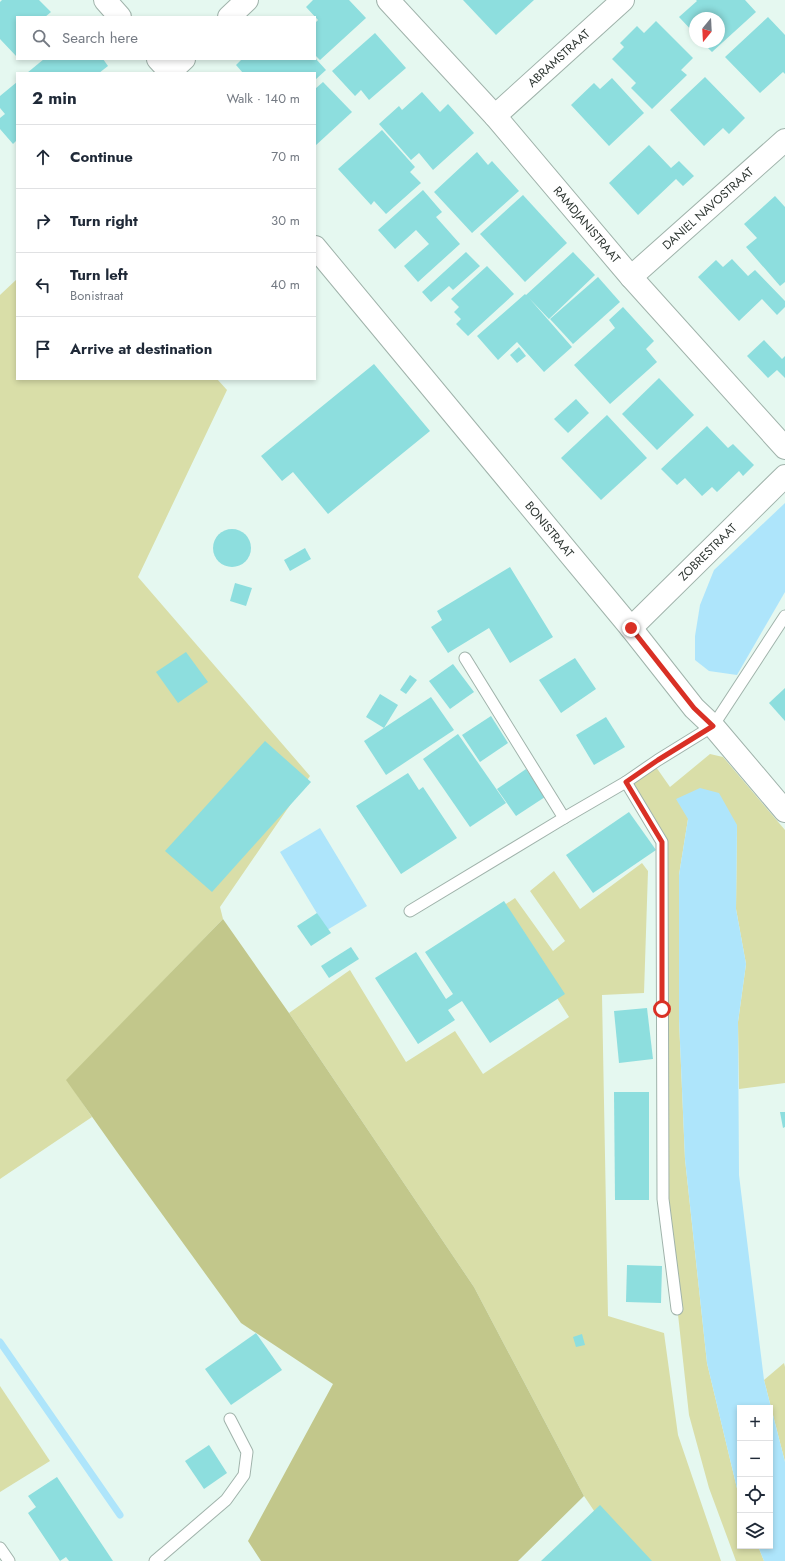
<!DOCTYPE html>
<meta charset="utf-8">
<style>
body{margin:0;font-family:Jost,sans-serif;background:#f2f2f3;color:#1f2937}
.controls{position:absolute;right:12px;bottom:12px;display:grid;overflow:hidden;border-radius:0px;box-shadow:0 2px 6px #0003}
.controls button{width:36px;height:36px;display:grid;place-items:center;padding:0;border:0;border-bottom:1px solid #e0e1e3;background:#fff;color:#1f2937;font:20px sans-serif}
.compass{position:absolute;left:689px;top:12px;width:36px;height:36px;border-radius:50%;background:#fff;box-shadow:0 2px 6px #0003;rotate:198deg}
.stop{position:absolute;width:12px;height:12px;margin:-9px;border:3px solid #d93025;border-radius:50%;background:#fff}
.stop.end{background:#d93025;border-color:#fff;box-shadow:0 1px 4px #0008}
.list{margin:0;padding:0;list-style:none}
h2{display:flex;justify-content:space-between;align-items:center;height:52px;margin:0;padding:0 16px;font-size:17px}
h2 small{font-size:13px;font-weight:400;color:#747a83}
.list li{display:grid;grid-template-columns:26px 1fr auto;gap:12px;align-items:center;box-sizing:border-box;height:64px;padding:0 16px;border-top:1px solid #e0e1e3}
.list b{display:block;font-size:15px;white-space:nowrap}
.list p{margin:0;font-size:13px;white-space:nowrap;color:#747a83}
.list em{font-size:13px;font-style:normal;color:#747a83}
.icon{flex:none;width:22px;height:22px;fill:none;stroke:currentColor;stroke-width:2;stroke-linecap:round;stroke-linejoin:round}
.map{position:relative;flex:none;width:785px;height:1561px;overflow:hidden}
.search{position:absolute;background:#fff;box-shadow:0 2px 6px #0003;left:16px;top:16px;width:300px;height:44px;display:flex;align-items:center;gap:10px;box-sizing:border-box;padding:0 14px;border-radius:0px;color:#747a83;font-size:15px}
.panel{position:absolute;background:#fff;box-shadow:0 2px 6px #0003;left:16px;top:72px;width:300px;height:308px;border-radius:0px}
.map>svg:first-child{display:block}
</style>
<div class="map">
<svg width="785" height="1561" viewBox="0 0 785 1561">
<rect width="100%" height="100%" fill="#e5f8f0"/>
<g fill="#d9dea8">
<polygon points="17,279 17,379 217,379 227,390 138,577 310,776 220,907 223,919 67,1080 92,1117 0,1179 0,295"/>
<polygon points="710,754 723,757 785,830 785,1083 739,1089 738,1022 746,964 736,909 737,825 688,819 679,875 679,1019 685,1159 707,1363 740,1501 740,1546 758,1546 764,1561 736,1561 709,1488 689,1415 661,1159 661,845 626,794 626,789 656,767 670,787"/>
<polygon points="642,863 648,871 644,993 602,995 608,1316 664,1333 678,1435 721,1561 628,1561 584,1496 474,1287 289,1013 350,970 406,1062 455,1031 483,1074 569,1017 500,908 515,898 553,951 565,941 530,891 554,871 580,909"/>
<polygon points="784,1363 785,1367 785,1462 764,1380"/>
<polygon points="0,1386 50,1461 0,1492"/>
</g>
<polygon fill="#c2c78b" points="223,919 289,1013 474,1287 584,1496 518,1561 261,1561 248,1541 333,1384 241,1323 117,1152 66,1080"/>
<g fill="#aee5fb">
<polygon points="785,503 785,592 737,675 709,671 695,660 695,636 700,605 714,570"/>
<polygon points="700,788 719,793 737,825 736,909 746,964 738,1022 739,1175 764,1380 785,1462 785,1561 764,1561 758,1546 770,1546 770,1408 740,1408 740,1501 707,1363 685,1159 679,1019 679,875 688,819 676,799"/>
<polygon points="320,828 367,906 327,930 280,852"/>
</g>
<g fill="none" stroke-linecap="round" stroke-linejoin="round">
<polyline stroke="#aee5fb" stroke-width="7" points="0,1342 120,1515"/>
</g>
<g fill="#8ddede">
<polygon points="2,0 39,0 51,12 45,17 17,17 17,57 0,39 0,2"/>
<polygon points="313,0 349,0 366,18 320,60 315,55 315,23 318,20 306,7"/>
<polygon points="463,0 534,0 496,35"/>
<polygon points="696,0 745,0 756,12 712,52 702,42 719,42 719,18 695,18 695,34 679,17 697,1"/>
<polygon points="768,17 785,35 785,74 783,72 760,93 725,57"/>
<polygon points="656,21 693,58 681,70 687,75 652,109 631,88 636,83 612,59 624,47 620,43 637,26 644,33"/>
<polygon points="375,33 406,68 369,100 361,90 355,96 332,71"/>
<polygon points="44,59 103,59 108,66 99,73 27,73"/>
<polygon points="242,59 316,59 326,70 315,80 315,73 243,73 236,65"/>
<polygon points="705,77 745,118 729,134 723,128 704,146 670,110"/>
<polygon points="612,78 644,113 609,146 571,105 594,83 600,89"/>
<polygon points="17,82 17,140 13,144 0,129 0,118 5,114 0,108 0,96"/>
<polygon points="323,82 352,112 315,146 315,89"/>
<polygon points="422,92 440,112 448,104 474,133 433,170 419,153 411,160 379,124 399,106 402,110"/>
<polygon points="382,130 415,167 410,172 421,183 386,214 374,201 371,205 338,169"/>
<polygon points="649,145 671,168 679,161 694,176 683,186 676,179 638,215 609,183"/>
<polygon points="477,152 488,165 492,161 519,191 472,233 434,192"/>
<polygon points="423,190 442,212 436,217 460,244 418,282 404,266 429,244 416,230 395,249 378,230"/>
<polygon points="523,195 567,243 525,282 480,234"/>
<polygon points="775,196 785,207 785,282 780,286 746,247 757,238 744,224"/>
<polygon points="466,252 480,266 453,290 449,286 431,302 422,292"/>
<polygon points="573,252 595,275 549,319 529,298 572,347 544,372 517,342 498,360 477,336 525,294 526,295"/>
<polygon points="732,259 748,276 755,270 785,301 785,307 777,315 762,299 739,321 698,277 716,260 723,267"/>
<polygon points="487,266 514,294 468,336 456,324 461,319 454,312 459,307 451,299"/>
<polygon points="598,277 620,302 573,344 550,319"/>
<polygon points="623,307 654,341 646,349 657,362 610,404 574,365 615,328 609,320"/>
<polygon points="764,340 782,359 785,356 785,378 777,370 768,378 747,356"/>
<polygon points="519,347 526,356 517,363 510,355"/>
<polygon points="374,364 430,431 328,514 293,472 282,481 261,456"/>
<polygon points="659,378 694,415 657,450 622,414"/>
<polygon points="576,399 589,413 568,433 554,419"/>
<polygon points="607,415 647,458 601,500 561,458"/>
<polygon points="707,426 728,448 733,444 754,465 743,476 739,471 717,492 712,487 702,496 685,478 677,485 661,469"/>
<circle cx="232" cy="548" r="19"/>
<polygon points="305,548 311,559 290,571 284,560"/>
<polygon points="510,567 553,637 510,663 489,628 448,653 431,627 442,620 437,611"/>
<polygon points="235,583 252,588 246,606 230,601"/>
<polygon points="186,652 208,682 178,703 156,672"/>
<polygon points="575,658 596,689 561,713 539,680"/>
<polygon points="453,664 474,692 450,709 429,681"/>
<polygon points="410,675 417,680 406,694 400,690"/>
<polygon points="785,688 785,721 769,703"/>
<polygon points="380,694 398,705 384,728 366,717"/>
<polygon points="431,697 454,730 386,775 364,741"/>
<polygon points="491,716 508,743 480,762 462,735"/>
<polygon points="606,717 625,747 594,765 576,735"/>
<polygon points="458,734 506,803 470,827 423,759"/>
<polygon points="265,741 311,782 212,892 165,851"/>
<polygon points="526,769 545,797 516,816 497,789"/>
<polygon points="408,773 419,790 423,787 457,838 401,874 356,806"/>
<polygon points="629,812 656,850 593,893 566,855"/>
<polygon points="504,901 565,994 490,1043 462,1001 448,1010 455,1020 418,1044 375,978 416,952 446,999 453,994 425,952"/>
<polygon points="317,913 331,933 311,946 297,926"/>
<polygon points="351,947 359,959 329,978 321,966"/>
<polygon points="647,1008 653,1059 619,1063 614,1011"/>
<polygon points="614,1092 649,1092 649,1200 615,1200"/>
<polygon points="780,1112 785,1112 785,1127 783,1128"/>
<polygon points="627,1265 662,1266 661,1303 626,1302"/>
<polygon points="256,1333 282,1370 231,1405 205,1369"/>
<polygon points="582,1334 585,1345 576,1347 573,1337"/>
<polygon points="209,1445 227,1473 204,1489 185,1461"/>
<polygon points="57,1477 113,1561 69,1561 66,1557 60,1561 28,1513 36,1507 28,1496"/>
<polygon points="600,1505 652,1561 541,1561"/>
</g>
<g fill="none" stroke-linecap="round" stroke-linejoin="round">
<defs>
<g id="lane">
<polyline points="465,658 564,818"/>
<polyline points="626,782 662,842 663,1199 677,1309"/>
<polyline points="410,911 564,818 626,782 658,760 713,726 785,616"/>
<polyline points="0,1548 9,1561"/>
<polyline points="155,1561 226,1500 244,1475 247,1452 230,1419"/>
</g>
<g id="street">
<path id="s1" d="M388,0L495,116L631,277L785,448"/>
<polyline points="229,17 247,0"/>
<polyline points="170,72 184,59"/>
<path id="s2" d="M495,116L623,0"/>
<path id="s3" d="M631,277L785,140"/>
<path id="s4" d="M631,628L785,476"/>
</g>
<g id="secondary">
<polyline points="105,0 120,17"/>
<polyline points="158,59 171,73"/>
<path id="s5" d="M315,247L631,628L694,708L713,726L785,811"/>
</g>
</defs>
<use href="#lane" stroke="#a0b3ab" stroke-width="13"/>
<use href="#street" stroke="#a0b3ab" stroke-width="24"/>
<use href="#secondary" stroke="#a0b3ab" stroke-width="24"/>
<use href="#lane" stroke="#fff" stroke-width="11"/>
<use href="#street" stroke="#fff" stroke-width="22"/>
<use href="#secondary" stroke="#fff" stroke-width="22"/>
</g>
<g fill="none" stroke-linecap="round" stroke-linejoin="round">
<polyline stroke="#d93025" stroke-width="5" points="631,628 694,708 713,726 658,760 626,782 662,842 662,1009"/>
</g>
<g text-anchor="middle" stroke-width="3.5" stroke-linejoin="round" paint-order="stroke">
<g font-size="12" fill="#2f3733" stroke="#e5f8f0">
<text dy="4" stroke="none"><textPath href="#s2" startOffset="86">ABRAMSTRAAT</textPath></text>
<text dy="4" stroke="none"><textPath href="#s3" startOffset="103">DANIEL NAVOSTRAAT</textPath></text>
<text dy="4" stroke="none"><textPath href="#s1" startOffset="300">RAMDJANISTRAAT</textPath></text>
<text dy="4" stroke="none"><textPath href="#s5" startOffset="367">BONISTRAAT</textPath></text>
<text dy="4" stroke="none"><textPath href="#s4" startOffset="108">ZOBRESTRAAT</textPath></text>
</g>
</g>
</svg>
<div class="controls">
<button>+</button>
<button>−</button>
<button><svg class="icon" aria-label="locate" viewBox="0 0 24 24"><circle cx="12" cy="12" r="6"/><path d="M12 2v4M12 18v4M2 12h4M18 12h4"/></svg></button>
<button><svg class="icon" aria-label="layers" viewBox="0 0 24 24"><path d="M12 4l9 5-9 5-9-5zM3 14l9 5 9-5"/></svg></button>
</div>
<svg class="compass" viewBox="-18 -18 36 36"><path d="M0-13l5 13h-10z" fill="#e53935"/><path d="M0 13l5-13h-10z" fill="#747a83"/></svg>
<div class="stop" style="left:662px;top:1009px"></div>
<div class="stop end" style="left:631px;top:628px"></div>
<div class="search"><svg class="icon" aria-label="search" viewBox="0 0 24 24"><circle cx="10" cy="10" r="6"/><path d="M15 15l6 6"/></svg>Search here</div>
<section class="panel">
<h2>2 min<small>Walk · 140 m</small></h2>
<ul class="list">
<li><svg class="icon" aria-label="ahead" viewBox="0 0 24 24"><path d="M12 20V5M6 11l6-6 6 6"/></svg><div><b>Continue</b></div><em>70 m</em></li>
<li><svg class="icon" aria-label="right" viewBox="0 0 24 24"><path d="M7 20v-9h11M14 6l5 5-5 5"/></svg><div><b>Turn right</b></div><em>30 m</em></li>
<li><svg class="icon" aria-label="left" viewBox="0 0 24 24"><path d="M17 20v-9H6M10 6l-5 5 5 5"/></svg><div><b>Turn left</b><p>Bonistraat</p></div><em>40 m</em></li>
<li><svg class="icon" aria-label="arrive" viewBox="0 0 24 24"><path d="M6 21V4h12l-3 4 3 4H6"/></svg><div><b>Arrive at destination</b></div></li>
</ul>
</section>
</div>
